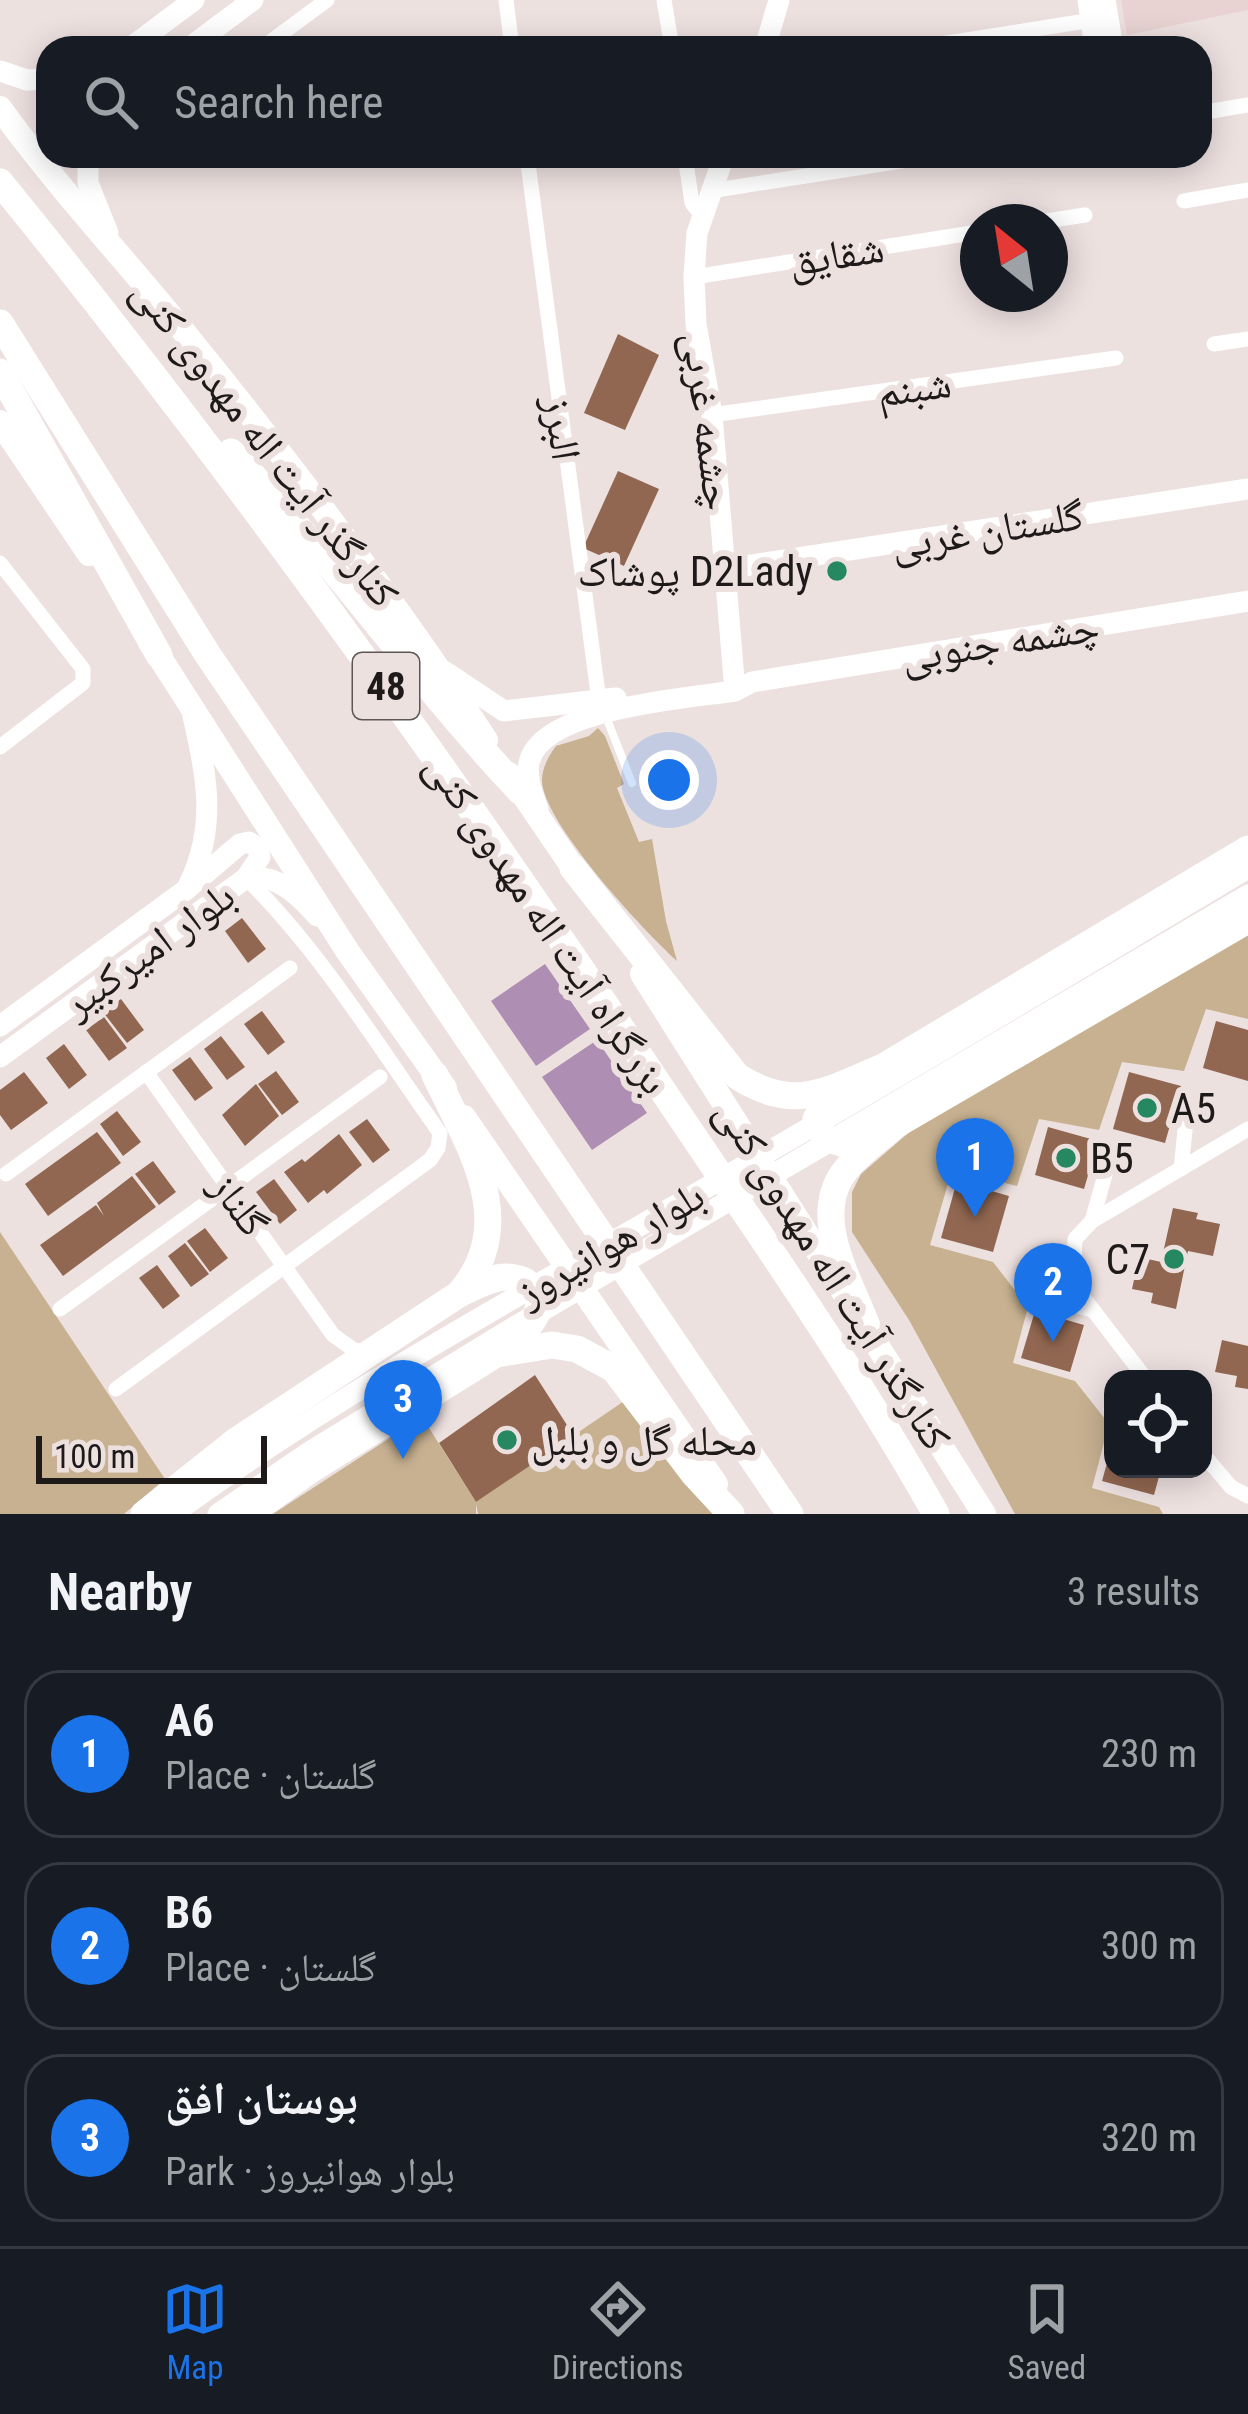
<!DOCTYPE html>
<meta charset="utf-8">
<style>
body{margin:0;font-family:"Roboto Condensed","Noto Naskh Arabic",sans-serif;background:#20242c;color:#f1f3f6}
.controls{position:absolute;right:36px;bottom:36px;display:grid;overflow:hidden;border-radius:24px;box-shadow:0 6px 30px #0003}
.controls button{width:108px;height:108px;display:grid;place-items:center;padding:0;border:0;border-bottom:3px solid #363941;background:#171b24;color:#f1f3f6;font:60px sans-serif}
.compass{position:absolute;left:960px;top:204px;width:108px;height:108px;border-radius:50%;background:#171b24;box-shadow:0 6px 30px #0003;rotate:330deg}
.scale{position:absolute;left:36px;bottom:30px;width:231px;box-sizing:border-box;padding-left:12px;border:6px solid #1f1a1a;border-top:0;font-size:33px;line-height:42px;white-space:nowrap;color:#1f1a1a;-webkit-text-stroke:9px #ede1e0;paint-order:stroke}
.you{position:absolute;left:669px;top:780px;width:42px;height:42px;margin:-30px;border:9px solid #fff;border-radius:50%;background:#1a73e8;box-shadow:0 0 0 18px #1a73e833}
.badge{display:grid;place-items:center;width:78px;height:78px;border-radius:50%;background:#1a73e8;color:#fff;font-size:39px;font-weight:700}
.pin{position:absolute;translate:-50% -99px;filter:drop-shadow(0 3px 6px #0008)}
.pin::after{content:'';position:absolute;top:63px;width:42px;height:36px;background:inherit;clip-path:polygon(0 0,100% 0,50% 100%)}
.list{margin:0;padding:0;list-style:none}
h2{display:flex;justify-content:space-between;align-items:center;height:156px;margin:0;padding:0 48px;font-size:51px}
h2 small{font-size:39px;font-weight:400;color:#9ea1a6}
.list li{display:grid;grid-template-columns:78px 1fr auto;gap:36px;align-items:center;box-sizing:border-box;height:168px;margin:0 24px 24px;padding:0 24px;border:3px solid #363941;border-radius:36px}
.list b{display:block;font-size:45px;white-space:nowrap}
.list p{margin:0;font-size:39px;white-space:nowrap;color:#9ea1a6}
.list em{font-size:39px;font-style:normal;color:#9ea1a6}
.icon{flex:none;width:66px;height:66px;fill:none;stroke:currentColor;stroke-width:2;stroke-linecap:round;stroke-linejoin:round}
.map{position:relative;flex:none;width:1248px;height:1514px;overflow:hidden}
.search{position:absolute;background:#171b24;box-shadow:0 6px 30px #0003;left:36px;right:36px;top:36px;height:132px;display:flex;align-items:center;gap:30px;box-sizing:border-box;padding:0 42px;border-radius:36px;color:#9ea1a6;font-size:45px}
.sheet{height:732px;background:#171b24}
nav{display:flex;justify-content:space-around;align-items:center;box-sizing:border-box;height:168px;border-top:3px solid #363941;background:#171b24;font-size:33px;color:#9ea1a6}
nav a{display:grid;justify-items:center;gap:6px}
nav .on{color:#1a73e8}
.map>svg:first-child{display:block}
</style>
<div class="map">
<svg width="1248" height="1514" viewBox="0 0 1248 1514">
<rect width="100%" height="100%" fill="#ede1e0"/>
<polygon fill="#e8d3d2" points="1121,0 1248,0 1248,10 1127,35"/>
<g fill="#c7b191">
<path d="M598,728L605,736L624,784L617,788L639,842L652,839L666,921L677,961C645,932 542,822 542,780C542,768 549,755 556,746L589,736Z"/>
<polygon points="1248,929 1248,1019 1206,1009 1184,1071 1122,1062 1099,1130 1039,1119 1017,1186 952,1170 930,1245 993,1262 1028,1307 1013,1363 1075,1381 1109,1424 1092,1488 1159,1507 1163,1514 1015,1514 909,1320 852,1232 852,1192 861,1174 921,1122"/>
<polygon points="0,1232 165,1479 124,1514 0,1514"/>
<polygon points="630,1397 717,1514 478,1514 476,1504 476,1514 273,1514 422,1417 476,1502"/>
</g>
<g fill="#ae8eb2">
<polygon points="545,964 590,1029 536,1066 491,1001"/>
<polygon points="597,1040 647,1113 592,1150 542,1077"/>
</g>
<g fill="#916751">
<polygon points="618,334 659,355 625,430 584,413"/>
<polygon points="618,471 659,489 624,566 583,548"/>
<polygon points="242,918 266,949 248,963 225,931"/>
<polygon points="121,999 144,1030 127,1043 103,1012"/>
<polygon points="262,1011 285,1042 268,1055 244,1024"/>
<polygon points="104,1017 127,1048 109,1061 86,1030"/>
<polygon points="1216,1021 1248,1030 1248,1081 1203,1068"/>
<polygon points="221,1036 245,1067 227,1080 204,1049"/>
<polygon points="64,1044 87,1075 69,1089 46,1058"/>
<polygon points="190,1057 213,1088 195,1101 172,1070"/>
<polygon points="276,1071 299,1102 282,1115 258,1084"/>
<polygon points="24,1072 48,1103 11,1130 0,1115 0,1090"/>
<polygon points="1129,1072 1181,1086 1165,1143 1113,1129"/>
<polygon points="256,1084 279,1116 245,1146 222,1115"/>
<polygon points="117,1111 141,1142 123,1156 100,1124"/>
<polygon points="367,1119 390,1150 373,1163 349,1132"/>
<polygon points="1048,1127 1098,1141 1084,1189 1035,1175"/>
<polygon points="97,1132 121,1163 48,1216 25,1184"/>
<polygon points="339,1134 362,1165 327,1194 324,1190 308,1203 284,1172 302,1159 305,1162"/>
<polygon points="153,1161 176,1192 159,1205 135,1174"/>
<polygon points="132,1176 156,1207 63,1276 40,1245 96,1205 104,1216 97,1203"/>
<polygon points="274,1179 297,1210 280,1224 256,1192"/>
<polygon points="957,1181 1009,1196 993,1252 941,1238"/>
<polygon points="1173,1208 1198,1213 1196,1219 1220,1224 1213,1256 1188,1251 1176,1309 1151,1303 1153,1293 1132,1289 1139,1257 1161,1262"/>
<polygon points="205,1228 228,1258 210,1272 187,1241"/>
<polygon points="185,1243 209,1274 191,1287 168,1256"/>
<polygon points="157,1265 180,1296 163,1309 139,1278"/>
<polygon points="1035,1311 1084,1325 1070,1372 1021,1358"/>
<polygon points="1222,1340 1248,1346 1248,1389 1235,1387 1237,1376 1215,1372"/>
<polygon points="535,1375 574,1436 476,1502 439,1443"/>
<polygon points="1112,1445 1113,1469 1161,1469 1154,1495 1102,1481"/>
</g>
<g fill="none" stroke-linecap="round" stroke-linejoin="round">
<polyline stroke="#fff" stroke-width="8" points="605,714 632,783"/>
<g stroke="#fff" stroke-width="15">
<polyline points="506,0 512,48"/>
<polyline points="664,0 672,48"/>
<polyline points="262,48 327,0"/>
<polyline points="915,48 1099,19"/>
<polyline points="1200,113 1248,105"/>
<polyline points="527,156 599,701"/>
<polyline points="685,156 692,203 702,216"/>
<polyline points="710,191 933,156"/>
<polyline points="1184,201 1248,190"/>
<polyline points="1040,222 1085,215"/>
<polyline points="694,277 978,232"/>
<polyline points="1214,344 1248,339"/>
<polyline points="712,415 1116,358"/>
<polyline points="0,563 83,669 83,683 0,747"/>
<polyline points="146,1072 333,1335 354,1350 368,1352"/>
<polyline points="1181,1169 1187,1111"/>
<polyline points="6,1174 290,968"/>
<polyline points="1092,1221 1110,1157"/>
<polyline points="1056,1301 1093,1310"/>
<polyline points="60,1309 380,1077"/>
<polyline points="1146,1379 1073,1284 1075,1239 1092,1221 1248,1129"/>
<path d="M116,1389L430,1160L438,1148L440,1133C378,1046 322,953 246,878"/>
<polyline points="1111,1409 1113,1409"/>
<polyline points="1203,1454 1231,1487 1248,1496"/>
</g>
<g stroke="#fff" stroke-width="21">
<polyline points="1088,0 1095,48"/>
<polyline points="1105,0 1113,48"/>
<polyline points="130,48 194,0"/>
<polyline points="189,48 253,0"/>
<polyline points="765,48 779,0"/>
<polyline points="0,71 27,80 48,79"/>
<polyline points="88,156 88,183 108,233"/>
<polyline points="724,156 697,233 694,277 696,324 712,415 735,691"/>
<polyline points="726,569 1248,489"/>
<polyline points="444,671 504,711 616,698"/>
<path d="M538,809C533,795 526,778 529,763C540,708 689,698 735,691L752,682L1248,601"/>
<path d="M189,884C217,827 207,776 193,716"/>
<polyline points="0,1026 187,889 240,844 249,842 258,848 260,857 246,878"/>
<path d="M0,1057L246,878C276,873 298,894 317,916"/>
<path d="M173,1514C332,1398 506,1303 676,1205C868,1095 1058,982 1248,868"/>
<polyline points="218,1514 311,1451 511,1329 1248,895"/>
</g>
<g stroke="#fff" stroke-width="24">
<path d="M0,108C55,184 120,254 180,327C288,460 393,597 486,740"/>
<polyline points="0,422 89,554"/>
<polyline points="150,642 348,952 445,1088"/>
<polyline points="509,774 584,884"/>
<polyline points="642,974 984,1514"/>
<polyline points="464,1117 716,1484"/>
</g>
<g stroke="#fff" stroke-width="27">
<path d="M0,182C236,472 454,776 661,1088C755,1228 853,1367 936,1514"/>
<polyline points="0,323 208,655 790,1514"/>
<polyline points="0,372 159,655"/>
<path d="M231,452C333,560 418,683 520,791"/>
<path d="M573,868L737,1076C794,1113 827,1091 883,1067L1248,849"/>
<polyline points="843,1091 826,1103 816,1119 825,1138 844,1144 877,1133"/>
<path d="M461,1293C475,1287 491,1277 506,1277C514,1277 527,1280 532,1287C552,1311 522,1334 504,1348"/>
<path d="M867,1326C850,1281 812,1221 842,1175C856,1155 879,1140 897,1124L1248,920"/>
<path d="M144,1514L236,1441L459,1294C521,1223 469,1146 435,1075"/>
<polyline points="249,1514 310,1470 496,1354 552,1345 577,1349 614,1369 694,1474 731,1514"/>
</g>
</g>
<g fill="#258861" stroke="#ede1e0" stroke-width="4.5">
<circle cx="837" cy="571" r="12"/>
<circle cx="1147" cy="1108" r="12"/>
<circle cx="1066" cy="1158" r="12"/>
<circle cx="1174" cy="1259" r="12"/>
<circle cx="507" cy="1440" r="12"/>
</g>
<g text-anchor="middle" stroke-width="12" stroke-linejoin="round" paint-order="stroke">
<rect fill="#ede1e0" stroke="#5d5655" stroke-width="3" x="353" y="653" width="66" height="66" rx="9"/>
<g font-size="39" font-weight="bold" fill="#1f1a1a">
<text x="386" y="700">48</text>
</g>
<g font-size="42" fill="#1f1a1a" stroke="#ede1e0">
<text transform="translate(836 254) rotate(-9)" y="15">شقایق</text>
<text transform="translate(914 387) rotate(-8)" y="15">شبنم</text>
<text transform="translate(709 421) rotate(83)" y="15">چشمه غربی</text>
<text transform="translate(563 428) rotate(82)" y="15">البرز</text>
<text transform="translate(266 442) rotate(52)" y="15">کنارگذر آیت اله مهدوی کنی</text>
<text transform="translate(987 529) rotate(-9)" y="15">گلستان غربی</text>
<text transform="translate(1000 641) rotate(-9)" y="15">چشمه جنوبی</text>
<text transform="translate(548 923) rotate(56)" y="15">بزرگراه آیت اله مهدوی کنی</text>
<text transform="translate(148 949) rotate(-36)" y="15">بلوار امیرکبیر</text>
<text transform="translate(240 1204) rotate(54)" y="15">گلناز</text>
<text transform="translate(610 1243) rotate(-30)" y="15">بلوار هوانیروز</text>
<text transform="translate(834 1274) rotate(58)" y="15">کنارگذر آیت اله مهدوی کنی</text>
</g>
<g font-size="42" fill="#1f1a1a" stroke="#ede1e0" text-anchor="start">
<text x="813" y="586" text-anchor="end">پوشاک D2Lady</text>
<text x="1171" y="1123">A5</text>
<text x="1090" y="1173">B5</text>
<text x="1150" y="1274" text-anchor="end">C7</text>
<text x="531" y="1455">محله گل و بلبل</text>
</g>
</g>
</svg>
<div class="controls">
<button><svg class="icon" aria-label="locate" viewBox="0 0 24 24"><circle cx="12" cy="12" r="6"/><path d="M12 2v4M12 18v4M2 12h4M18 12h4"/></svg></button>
</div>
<svg class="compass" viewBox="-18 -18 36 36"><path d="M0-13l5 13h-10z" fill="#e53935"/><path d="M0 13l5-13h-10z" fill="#9ea1a6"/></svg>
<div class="scale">100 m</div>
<div class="you"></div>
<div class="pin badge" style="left:975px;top:1217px">1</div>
<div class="pin badge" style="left:1053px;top:1342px">2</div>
<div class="pin badge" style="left:403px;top:1459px">3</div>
<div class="search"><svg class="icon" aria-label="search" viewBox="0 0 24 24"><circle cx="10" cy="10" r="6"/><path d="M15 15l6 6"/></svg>Search here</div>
</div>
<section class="sheet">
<h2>Nearby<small>3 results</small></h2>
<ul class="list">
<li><span class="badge">1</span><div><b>A6</b><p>Place · گلستان</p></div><em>230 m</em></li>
<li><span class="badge">2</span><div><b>B6</b><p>Place · گلستان</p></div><em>300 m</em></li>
<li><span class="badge">3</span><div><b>بوستان افق</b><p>Park · بلوار هوانیروز</p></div><em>320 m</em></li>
</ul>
</section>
<nav>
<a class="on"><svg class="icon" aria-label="map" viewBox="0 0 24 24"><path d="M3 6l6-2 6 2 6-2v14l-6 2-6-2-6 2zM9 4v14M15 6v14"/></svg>Map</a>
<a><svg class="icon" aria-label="directions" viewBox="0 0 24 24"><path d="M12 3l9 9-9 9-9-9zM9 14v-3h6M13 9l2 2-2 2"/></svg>Directions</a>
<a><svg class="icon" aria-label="saved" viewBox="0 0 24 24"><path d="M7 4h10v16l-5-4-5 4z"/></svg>Saved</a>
</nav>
